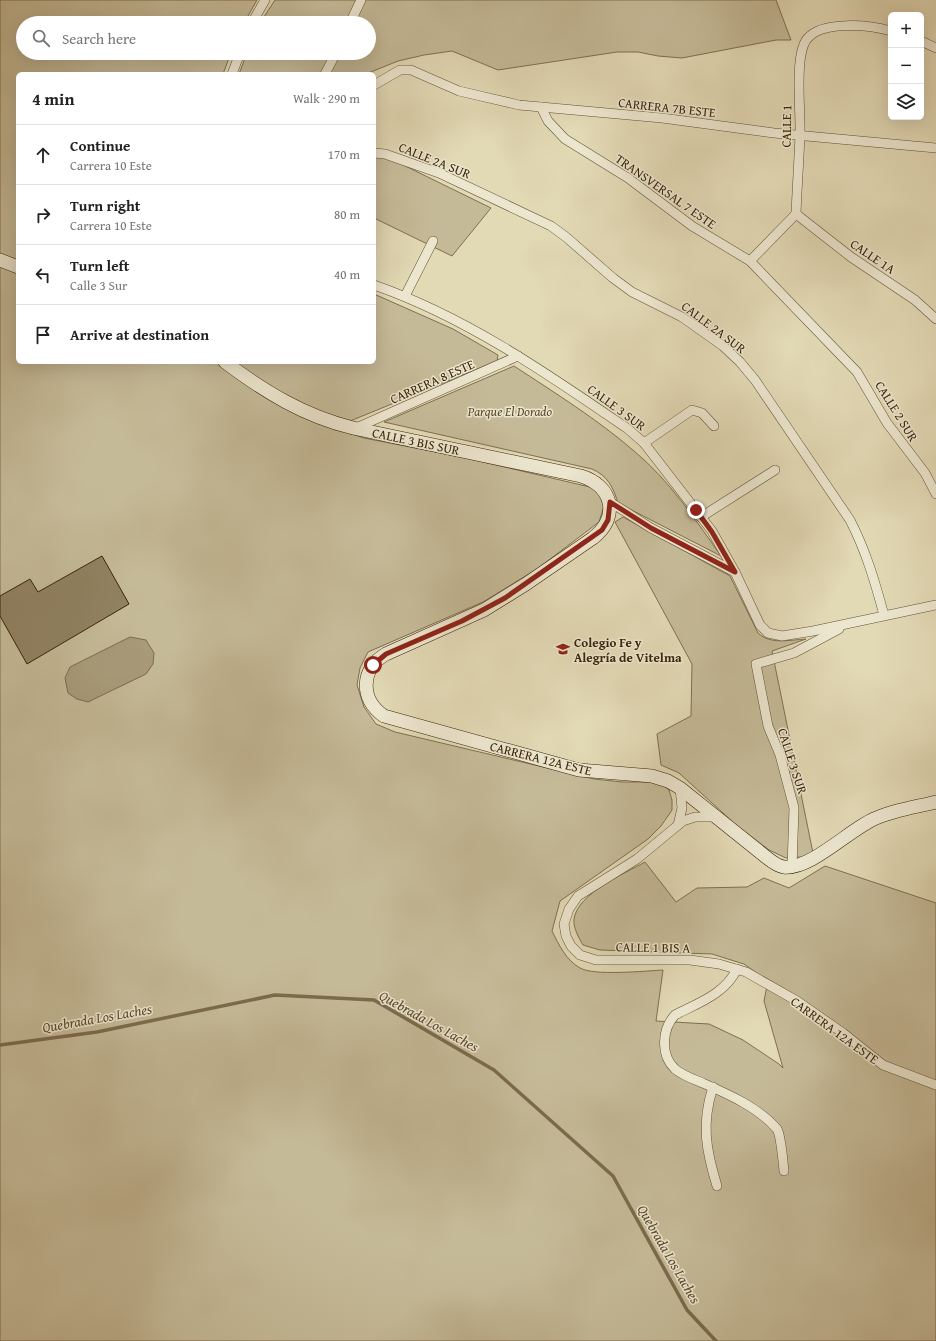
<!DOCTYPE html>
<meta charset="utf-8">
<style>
body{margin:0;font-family:"Gentium Book Plus",serif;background:#f2f2f2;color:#222}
.controls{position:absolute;right:12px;top:12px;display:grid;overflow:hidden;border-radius:6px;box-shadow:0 4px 16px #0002}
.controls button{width:36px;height:36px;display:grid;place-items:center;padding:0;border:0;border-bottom:1px solid #e0e0e0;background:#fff;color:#222;font:20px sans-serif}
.stop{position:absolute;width:12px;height:12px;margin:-9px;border:3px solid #8f2418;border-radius:50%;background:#fff}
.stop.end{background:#8f2418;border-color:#fff;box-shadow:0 1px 4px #0008}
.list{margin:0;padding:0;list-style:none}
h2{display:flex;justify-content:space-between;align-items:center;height:52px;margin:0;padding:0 16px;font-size:17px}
h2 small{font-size:13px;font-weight:400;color:#767676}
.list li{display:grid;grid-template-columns:26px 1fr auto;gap:12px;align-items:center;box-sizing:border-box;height:60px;padding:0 16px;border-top:1px solid #e0e0e0}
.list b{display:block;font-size:15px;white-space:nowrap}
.list p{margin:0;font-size:13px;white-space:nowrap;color:#767676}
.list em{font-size:13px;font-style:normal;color:#767676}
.icon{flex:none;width:22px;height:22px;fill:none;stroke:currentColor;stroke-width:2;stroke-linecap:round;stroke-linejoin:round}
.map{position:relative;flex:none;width:936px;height:1341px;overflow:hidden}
.search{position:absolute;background:#fff;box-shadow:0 4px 16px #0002;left:16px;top:16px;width:360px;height:44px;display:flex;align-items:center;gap:10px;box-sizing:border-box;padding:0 14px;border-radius:22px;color:#767676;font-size:15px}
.panel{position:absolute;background:#fff;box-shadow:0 4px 16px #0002;left:16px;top:72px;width:360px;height:292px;border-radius:6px}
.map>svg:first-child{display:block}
</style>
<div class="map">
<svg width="936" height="1341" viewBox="0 0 936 1341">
<rect width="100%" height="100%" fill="#e2d9b5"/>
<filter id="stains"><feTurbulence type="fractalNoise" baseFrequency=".005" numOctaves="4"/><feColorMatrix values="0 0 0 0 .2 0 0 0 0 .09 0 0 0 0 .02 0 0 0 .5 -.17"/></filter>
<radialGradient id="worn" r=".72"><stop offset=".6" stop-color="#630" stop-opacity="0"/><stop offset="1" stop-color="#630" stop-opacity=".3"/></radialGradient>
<g fill="#c5ba98" stroke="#7e6f50">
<path d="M0,0H257L244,23H23V53H231L223,74H18V362H374V294L453,329L498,355L497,361L333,428L364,438L466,458L590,487L599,493L604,506L599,522L537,569L483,602L368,652L360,668L357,685L364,707L376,724L395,732L594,779L622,782H652L663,785L669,790L672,800V810L661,826L648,839L560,901L552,931C559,945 566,960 580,968C594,976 645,971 663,970L656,1021L709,1024L743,1040L779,1064L783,1068L764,1001L768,981L744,964L712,954L600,950L583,945C579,938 573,928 574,919C578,893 624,874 645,862L676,902L697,888L747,887L764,878L789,888L825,866L936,903V1341H0Z"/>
<polygon points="275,0 776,0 791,40 776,40 682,58 658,56 638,52 617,52 498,70 452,51 424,55 398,61 366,74 239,74 247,53 369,53 369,23 260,23"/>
<polygon points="374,154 393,160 491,208 452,256 374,218"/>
<path d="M514,366C555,393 597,419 634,451C669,480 695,519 721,556L618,503C613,487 608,476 592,469L384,422Z"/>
<path d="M623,517L730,576L758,633C771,645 789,640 806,639L772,651L813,853L801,857L786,858L769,850L734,823L679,773L661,765L657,734L691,716L692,664L615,522Z"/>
</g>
<polygon fill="#a89b7a" stroke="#7b6b4c" points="130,637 146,640 154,653 153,664 146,674 88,702 77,699 68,693 65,678 70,667"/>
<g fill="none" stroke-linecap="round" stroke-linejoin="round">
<polyline stroke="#7b6b4c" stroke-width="3.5" points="0,1045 97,1032 275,995 374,1000 494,1070 613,1176 687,1310 716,1341"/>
</g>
<polygon fill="#908262" stroke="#382408" points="102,556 129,604 27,664 0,616 0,596 30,579 38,592"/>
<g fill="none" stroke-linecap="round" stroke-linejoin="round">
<defs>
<g id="street">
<polyline points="252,23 265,0"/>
<polyline points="350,23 361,0"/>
<polyline points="921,41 936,48"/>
<polyline points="232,74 240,53"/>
<polyline points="325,74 336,53"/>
<polyline points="374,85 400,70 411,70 459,91 519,105 662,118 774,133 936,148"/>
<polyline points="541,107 548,121 565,139 628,178 692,226 750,261 857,372 887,423 925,473 936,494"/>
<path d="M374,153L385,154L439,173L551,226L566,237L613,278L632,292L682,317L723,346L740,362L755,380L850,520C866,551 875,582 884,615"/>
<path d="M796,214C797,188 799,161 800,135C801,113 794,55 807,39C822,20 870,25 891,31"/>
<polyline points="796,214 851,257 915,300 936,319"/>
<polyline points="750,261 796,214"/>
<path d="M374,285C466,317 548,374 628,429L644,443L712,531L735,572L760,625L768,633L782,636L813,631L936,605"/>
<polyline points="405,296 433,241"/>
<polyline points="356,428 518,356"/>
<polyline points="644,443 692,410 702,413 714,426"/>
<polyline points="610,502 651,528 735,572"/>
<polyline points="701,517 775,470"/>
<polyline points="715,817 695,817 683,821 637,859 578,896 569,909 564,924 566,936 571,946 580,955 596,960 690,960 719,964 746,972 797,1001 843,1033 883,1065 936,1085"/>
<polyline points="678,825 682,808 680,788"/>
<polyline points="792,867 794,808 780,755 768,726 756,664 794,653 839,629"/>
<path d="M737,969C725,994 698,1003 675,1015C662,1029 660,1055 675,1069C683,1076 696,1080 705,1084C730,1095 759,1108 777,1129C781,1135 783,1162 784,1171"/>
<path d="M713,1087C701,1124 706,1150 717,1186"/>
</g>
<g id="secondary">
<polyline points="0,260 18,267"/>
<path d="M225,362C265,392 304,416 353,428L581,476C613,486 620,517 593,538L526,584L484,610L386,654C361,668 359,699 384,716L579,770L652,776L668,781L680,788L766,857C771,861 777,866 784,867C810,870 849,830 874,819C893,810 916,807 936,802"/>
</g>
</defs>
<use href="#street" stroke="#625133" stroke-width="10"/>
<use href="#secondary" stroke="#382408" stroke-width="14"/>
<use href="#street" stroke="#ece6cf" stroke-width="9"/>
<use href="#secondary" stroke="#ece6cf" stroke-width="13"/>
</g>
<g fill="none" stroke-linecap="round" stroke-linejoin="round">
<polyline stroke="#8f2418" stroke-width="5" points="373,665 386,654 462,621 505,598 602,530 608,520 610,502 651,528 735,572 712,532 696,510"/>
</g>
<defs>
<symbol id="school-bare" viewBox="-9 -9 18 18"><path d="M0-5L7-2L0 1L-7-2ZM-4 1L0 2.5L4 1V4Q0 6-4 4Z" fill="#8f2418" stroke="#ece6cf" stroke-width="2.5" paint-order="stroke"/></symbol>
</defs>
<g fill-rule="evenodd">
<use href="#school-bare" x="553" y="639" width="20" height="20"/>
</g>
<g text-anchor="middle" stroke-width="3" stroke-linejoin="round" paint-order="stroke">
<g font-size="13" fill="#382408" stroke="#ece6cf">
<text transform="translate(667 107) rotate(6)" y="5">CARRERA 7B ESTE</text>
<text transform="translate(786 126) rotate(-89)" y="5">CALLE 1</text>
<text transform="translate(435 160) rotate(22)" y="5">CALLE 2A SUR</text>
<text transform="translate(666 191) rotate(35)" y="5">TRANSVERSAL 7 ESTE</text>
<text transform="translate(873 256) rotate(34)" y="5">CALLE 1A</text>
<text transform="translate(714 327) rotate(37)" y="5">CALLE 2A SUR</text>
<text transform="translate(432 381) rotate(-24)" y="5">CARRERA 8 ESTE</text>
<text transform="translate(617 407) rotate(36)" y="5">CALLE 3 SUR</text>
<text transform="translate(897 411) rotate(58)" y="5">CALLE 2 SUR</text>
<text transform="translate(416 441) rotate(12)" y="5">CALLE 3 BIS SUR</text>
<text transform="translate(541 758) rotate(14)" y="5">CARRERA 12A ESTE</text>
<text transform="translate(793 761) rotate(72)" y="5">CALLE 3 SUR</text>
<text transform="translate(653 947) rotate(1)" y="5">CALLE 1 BIS A</text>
<text transform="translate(835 1030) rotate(36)" y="5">CARRERA 12A ESTE</text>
</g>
<g font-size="13" font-style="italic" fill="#5b4a2c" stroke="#ece6cf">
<text x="510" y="416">Parque El Dorado</text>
</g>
<g font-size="13" font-weight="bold" fill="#382408" stroke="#ece6cf" text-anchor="start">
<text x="574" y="647">Colegio Fe y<tspan x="574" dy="15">Alegría de Vitelma</tspan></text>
</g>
<g font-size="14" font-style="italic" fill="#5a482a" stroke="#ece6cf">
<text transform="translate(97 1018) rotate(-10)" y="5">Quebrada Los Laches</text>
<text transform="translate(429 1021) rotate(29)" y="5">Quebrada Los Laches</text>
<text transform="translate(669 1254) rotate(60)" y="5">Quebrada Los Laches</text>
</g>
</g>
<rect width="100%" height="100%" filter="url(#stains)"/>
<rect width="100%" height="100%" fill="url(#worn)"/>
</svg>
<div class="controls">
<button>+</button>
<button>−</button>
<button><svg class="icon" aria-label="layers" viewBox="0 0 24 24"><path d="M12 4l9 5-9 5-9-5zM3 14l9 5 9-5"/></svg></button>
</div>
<div class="stop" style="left:373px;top:665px"></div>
<div class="stop end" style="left:696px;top:510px"></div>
<div class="search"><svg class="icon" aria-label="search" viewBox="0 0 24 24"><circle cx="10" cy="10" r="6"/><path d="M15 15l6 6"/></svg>Search here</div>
<section class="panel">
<h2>4 min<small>Walk · 290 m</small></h2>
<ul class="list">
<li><svg class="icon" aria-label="ahead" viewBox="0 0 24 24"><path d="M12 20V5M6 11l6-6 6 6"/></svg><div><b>Continue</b><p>Carrera 10 Este</p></div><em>170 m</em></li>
<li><svg class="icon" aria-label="right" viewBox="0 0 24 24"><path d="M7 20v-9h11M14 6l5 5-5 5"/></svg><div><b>Turn right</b><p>Carrera 10 Este</p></div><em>80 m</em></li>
<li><svg class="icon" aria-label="left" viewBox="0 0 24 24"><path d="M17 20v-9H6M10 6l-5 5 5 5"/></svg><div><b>Turn left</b><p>Calle 3 Sur</p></div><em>40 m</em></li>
<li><svg class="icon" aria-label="arrive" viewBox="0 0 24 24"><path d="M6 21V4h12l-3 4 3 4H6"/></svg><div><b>Arrive at destination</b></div></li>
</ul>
</section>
</div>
